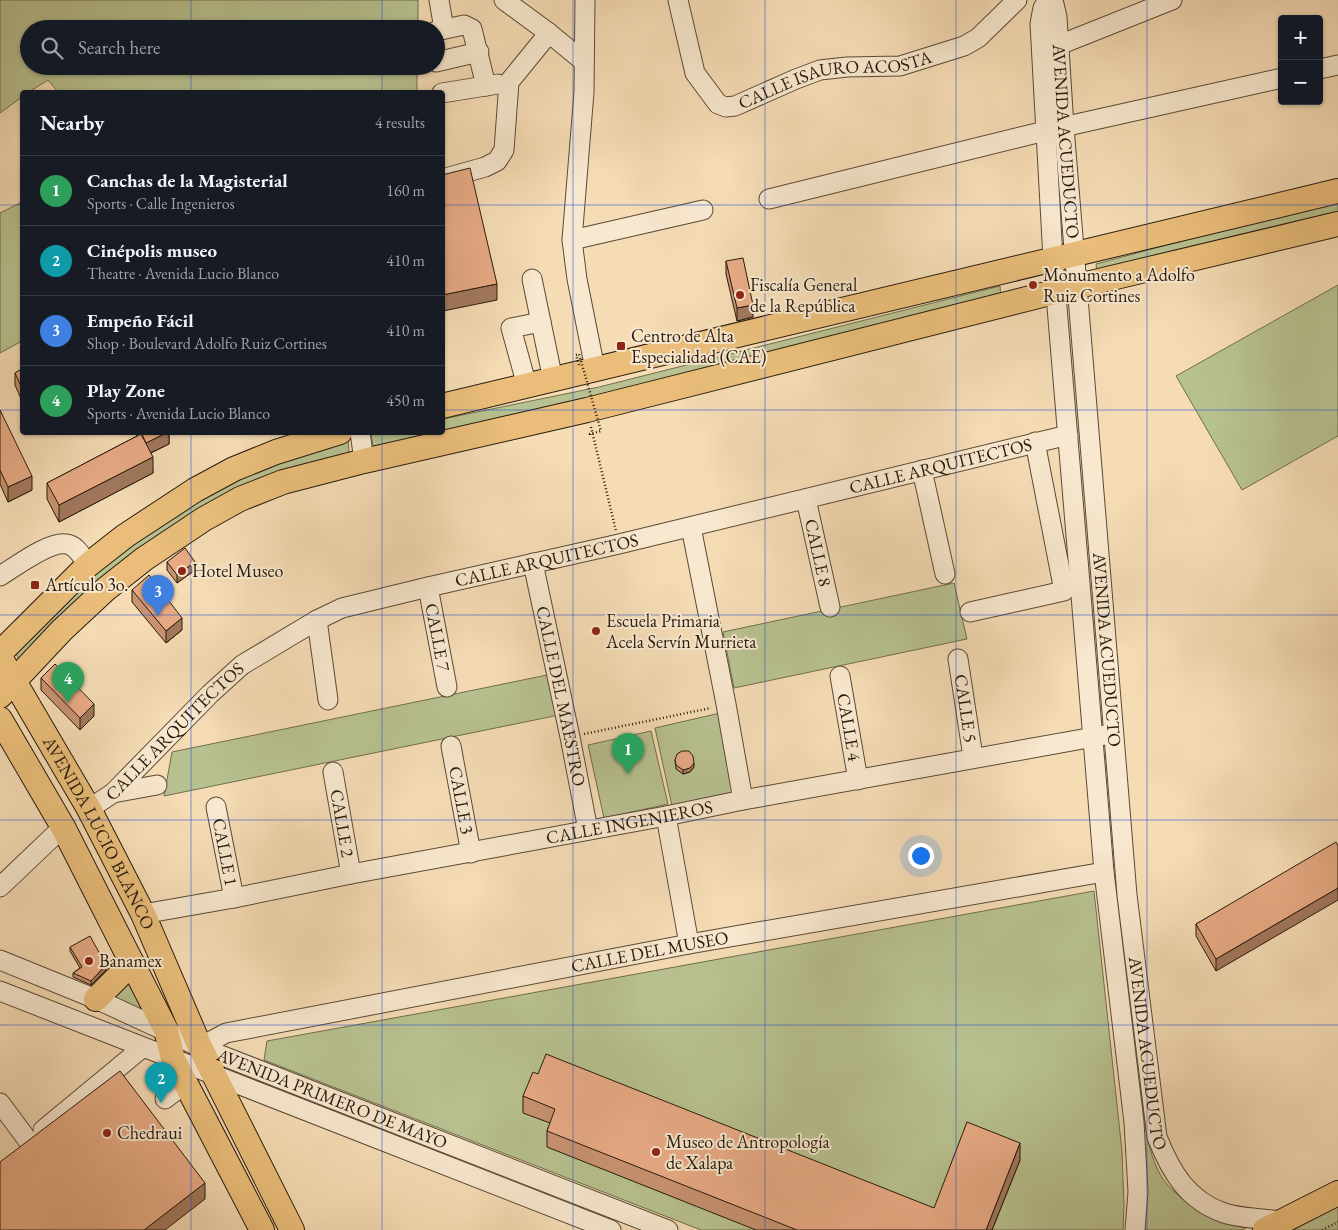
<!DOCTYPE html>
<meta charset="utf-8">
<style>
body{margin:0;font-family:"EB Garamond",serif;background:#20242c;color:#f1f3f6}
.controls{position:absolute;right:15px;top:15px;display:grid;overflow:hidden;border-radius:5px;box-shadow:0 1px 4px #0004}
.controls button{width:45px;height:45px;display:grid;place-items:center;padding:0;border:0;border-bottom:1px solid #363941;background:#171b24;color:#f1f3f6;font:25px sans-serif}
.you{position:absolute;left:920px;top:855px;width:18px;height:18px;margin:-12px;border:4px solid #fff;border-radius:50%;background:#1a73e8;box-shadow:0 0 0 8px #1a73e833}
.badge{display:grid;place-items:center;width:32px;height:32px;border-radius:50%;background:#2563eb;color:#fff;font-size:16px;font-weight:700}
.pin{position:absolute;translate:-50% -41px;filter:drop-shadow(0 1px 2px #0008)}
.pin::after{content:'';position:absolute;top:26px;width:18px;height:15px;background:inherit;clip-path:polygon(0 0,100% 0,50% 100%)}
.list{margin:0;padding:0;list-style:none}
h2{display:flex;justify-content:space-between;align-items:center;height:65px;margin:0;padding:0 20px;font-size:21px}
h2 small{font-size:16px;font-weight:400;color:#9ea1a6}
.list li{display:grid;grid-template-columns:32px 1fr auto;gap:15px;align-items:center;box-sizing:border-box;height:70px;padding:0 20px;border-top:1px solid #363941}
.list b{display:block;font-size:19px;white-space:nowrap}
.list p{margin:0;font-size:16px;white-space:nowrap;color:#9ea1a6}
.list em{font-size:16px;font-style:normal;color:#9ea1a6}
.icon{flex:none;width:28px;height:28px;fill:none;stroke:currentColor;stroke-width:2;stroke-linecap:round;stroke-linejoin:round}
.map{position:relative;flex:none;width:1338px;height:1230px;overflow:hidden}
.search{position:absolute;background:#171b24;box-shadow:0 1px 4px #0004;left:20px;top:20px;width:425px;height:55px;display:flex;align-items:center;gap:12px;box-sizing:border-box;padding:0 18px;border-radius:28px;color:#9ea1a6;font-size:19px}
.panel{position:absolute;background:#171b24;box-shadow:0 1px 4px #0004;left:20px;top:90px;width:425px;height:345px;border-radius:5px}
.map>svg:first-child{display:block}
</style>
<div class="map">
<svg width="1338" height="1230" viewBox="0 0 1338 1230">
<rect width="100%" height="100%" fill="#f5dcb5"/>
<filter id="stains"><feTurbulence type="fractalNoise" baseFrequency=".004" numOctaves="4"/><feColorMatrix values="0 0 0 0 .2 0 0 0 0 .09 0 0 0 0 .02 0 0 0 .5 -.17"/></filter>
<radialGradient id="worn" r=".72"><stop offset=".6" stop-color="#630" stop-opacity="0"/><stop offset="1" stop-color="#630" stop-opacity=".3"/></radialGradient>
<g fill="#b8c190" stroke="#706e4e">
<polygon points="0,0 418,0 418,29 29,29 29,66 417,66 417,92 58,92 48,80 29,92 22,92 22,97 0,113"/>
<polygon points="1338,199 1338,218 1098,281 1096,264"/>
<polygon points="22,202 22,341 0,353 0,213"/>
<polygon points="1338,285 1338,436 1242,490 1176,376"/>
<polygon points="1000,286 1001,300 374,451 371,434 379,432 442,432 443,419 599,387"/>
<polygon points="348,440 349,453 203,511 24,669 16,654 128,541 271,461"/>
<polygon points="954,583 967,639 734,688 723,632"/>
<polygon points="552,674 559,715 164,796 172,752"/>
<polygon points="720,713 735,793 672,806 655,728"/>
<polygon points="651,731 668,804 604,818 588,745"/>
<polygon points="1094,891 1122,1151 1124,1205 1123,1230 701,1230 264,1060 267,1041"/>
<polygon points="128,978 147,1014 110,997"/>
<path d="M1136,1052L1138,1053C1142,1091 1142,1143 1161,1176C1167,1186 1176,1193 1185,1201C1206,1218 1219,1223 1246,1228L1242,1230H1143L1133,1054Z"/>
<polygon points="1338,1205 1338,1230 1293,1230"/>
</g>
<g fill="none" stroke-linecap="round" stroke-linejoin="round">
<defs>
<g id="minor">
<polyline points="439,0 444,29"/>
<polyline points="504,0 549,33 583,61"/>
<polyline points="585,0 584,92 572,240 577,279 595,369"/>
<path id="s1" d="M678,0L695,73L718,104L726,107L735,106L796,79L820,70L847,67L900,66L964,46L978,38L1017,0"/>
<polyline points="1048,0 1043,8 1040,24 1053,259 1104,872 1134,1122 1138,1192 1135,1230"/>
<path id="s2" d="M1053,0L1057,17L1064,127L1127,895L1157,1137C1171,1172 1187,1200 1224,1213C1239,1218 1265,1219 1282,1221"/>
<polyline points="436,31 464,25 472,29 486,86"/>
<polyline points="1049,49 1172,0"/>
<polyline points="436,62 479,52"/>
<polyline points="1319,69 1338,65"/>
<polyline points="442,93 498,84"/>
<polyline points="442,179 485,167 497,161 504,150 509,82 549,33"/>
<polyline points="769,199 1045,131 1282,78"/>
<polyline points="572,240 703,210"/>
<polyline points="532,279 553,380"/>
<polyline points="527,386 511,328 541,322"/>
<polyline points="360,432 364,461"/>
<polyline points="922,470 945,574"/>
<path id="s3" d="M806,499L830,607"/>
<polyline points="691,527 726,704 743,800"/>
<path id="s4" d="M533,563L570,737L588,830"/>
<path d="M0,576C15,567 49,541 66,544C77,545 82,557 88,565"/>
<path id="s5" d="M428,587L447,687"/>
<polyline points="970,612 1064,591 1035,442"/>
<polyline points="317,620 328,700"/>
<path id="s6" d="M958,659L973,757"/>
<path id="s7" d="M840,676L858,780"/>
<path id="s8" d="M451,746L471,853"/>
<path id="s9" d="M333,772L351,874"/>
<polyline points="113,793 157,785"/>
<path id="s10" d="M216,807L234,898"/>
<path id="s11" d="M89,809L113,793L210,694L242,665L317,620L342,608L428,587L619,544L1068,435"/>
<polyline points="666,816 689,944"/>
<polyline points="0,887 63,827"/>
<path id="s12" d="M143,914L234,898L351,874L666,816L743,800L1105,735"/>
<path id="s13" d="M0,960L96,999L200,1047L668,1230"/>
<polyline points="0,991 611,1230"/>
<path id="s14" d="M200,1047L226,1033L689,944L1104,872"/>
<polyline points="165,1099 186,1083"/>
<polyline points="0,1103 29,1142"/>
<polyline points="43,1130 142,1048"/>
</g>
<g id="major">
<polyline points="442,406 1338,191"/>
<polyline points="0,653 88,565 125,536 195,490 234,469 276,452 340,432"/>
<path id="s15" d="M0,657L89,809L143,914L200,1047L292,1230"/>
<polyline points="0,696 62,630 106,589 144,559 204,519 240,499 283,482 364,461 587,410 1078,286 1338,224"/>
<polyline points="0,719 63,827 166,1030 173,1059 262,1230"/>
<polyline points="96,999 132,963"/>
<polyline points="1265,1230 1338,1193"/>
</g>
</defs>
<use href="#minor" stroke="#5a4a36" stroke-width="21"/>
<use href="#major" stroke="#271a0c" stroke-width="26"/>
<g stroke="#271a0c" stroke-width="2.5" stroke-dasharray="1 2.5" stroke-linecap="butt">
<polyline points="591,427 616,531"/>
<polyline points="584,734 711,708"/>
<polyline points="1322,1230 1338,1222"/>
</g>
<use href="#minor" stroke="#f8e8cf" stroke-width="19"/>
<use href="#major" stroke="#eabe7a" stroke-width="24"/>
<polyline stroke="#271a0c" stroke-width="2.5" stroke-dasharray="1 2.5" stroke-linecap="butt" points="579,365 576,355 579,354 601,431 590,434 590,437"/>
</g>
<g fill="#c89372" stroke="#271a0c">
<polygon points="726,261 753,317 737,321 726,274"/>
<polygon points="22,369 22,401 15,385 15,373"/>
<polygon points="0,410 32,490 8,502 0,484"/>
<polygon points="135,432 169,432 169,444 151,453 153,473 59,522 47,499 47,483 137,436"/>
<polygon points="167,562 195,570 177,583 167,570"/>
<polygon points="132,590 182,630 166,643 132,602"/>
<polygon points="41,678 94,716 80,730 41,690"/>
<polygon points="675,760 694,767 690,772 683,774 676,769"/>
<polygon points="1338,846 1216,971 1196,936 1196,924"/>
<polygon points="70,947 106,970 91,985 73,977 73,973 80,968 70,951"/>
<polygon points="523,1096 934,1208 1020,1160 992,1230 756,1230 547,1147 547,1131 550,1123 523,1113"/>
</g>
<g fill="#a2785d" stroke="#271a0c">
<polygon points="497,284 497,300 443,311 443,327 442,327 442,295"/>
<polygon points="753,305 753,317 737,321 737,308"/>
<polygon points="168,432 169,432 169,444 146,455 146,443"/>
<polygon points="153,457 153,473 59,522 59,505"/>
<polygon points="32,476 32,490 8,502 8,487"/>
<polygon points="195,562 195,570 177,583 177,575"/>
<polygon points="182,618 182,630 166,643 166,631"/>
<polygon points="94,704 94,716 80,730 80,718"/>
<polygon points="694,763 694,767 690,772 683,774 683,770"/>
<polygon points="1338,888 1338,900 1216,971 1216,959"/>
<polygon points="106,965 106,970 91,985 91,981"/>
<polygon points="1020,1143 1020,1160 992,1230 986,1230"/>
<polygon points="205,1183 205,1199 165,1230 144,1230"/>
</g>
<g fill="#e8ab85" stroke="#271a0c">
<polygon points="470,168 497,284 442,295 442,175"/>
<polygon points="743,258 753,305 737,308 726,261"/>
<polygon points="22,369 22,388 15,373"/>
<polygon points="0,410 32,476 8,487 0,470"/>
<polygon points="141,432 168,432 146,443"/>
<polygon points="141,434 153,457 59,505 47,483"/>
<polygon points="185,548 195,562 177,575 167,562"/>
<polygon points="149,575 182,618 166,631 132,590"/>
<polygon points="55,664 94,704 80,718 41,678"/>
<polygon points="682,751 689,751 693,756 694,763 690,768 683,770 676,765 675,760 677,754"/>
<polygon points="1336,842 1338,846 1338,888 1216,959 1196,924"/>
<polygon points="90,936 106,965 91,981 73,973 82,967 70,947"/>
<polygon points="546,1054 934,1208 967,1122 1020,1143 986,1230 797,1230 547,1131 555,1109 523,1096 533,1072 538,1074"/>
<polygon points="120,1071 205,1183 144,1230 0,1230 0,1162"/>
</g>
<path fill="none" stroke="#1d4ed8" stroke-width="1" stroke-opacity="0.55" d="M191,0V29M382,0V29M573,0V1230M765,0V1230M956,0V1230M1147,0V1230M191,66V92M382,66V92M0,205H22M442,205H1338M0,410H22M442,410H1338M191,432V1230M382,432V1230M0,615H1338M0,820H1338M0,1025H1338"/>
<g fill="#8f2418" stroke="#f8e8cf" stroke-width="2">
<circle cx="1033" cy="285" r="5"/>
<circle cx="740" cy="295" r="5"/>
<rect x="616" y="341" width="10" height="10" rx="2.5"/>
<circle cx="182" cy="571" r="5"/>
<rect x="30" y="580" width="10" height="10" rx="2.5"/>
<circle cx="596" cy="631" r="5"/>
<circle cx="89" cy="961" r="5"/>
<circle cx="107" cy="1133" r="5"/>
<circle cx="656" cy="1152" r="5"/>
</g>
<g text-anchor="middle" stroke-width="4" stroke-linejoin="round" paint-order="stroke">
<g font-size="18" fill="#271a0c" stroke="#f8e8cf">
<text dy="6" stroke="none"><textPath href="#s1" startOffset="236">CALLE ISAURO ACOSTA</textPath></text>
<text dy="6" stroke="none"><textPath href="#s2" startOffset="142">AVENIDA ACUEDUCTO</textPath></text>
<text dy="6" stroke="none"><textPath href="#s11" startOffset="941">CALLE ARQUITECTOS</textPath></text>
<text dy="6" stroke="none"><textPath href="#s3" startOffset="55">CALLE 8</textPath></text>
<text dy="6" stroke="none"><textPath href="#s11" startOffset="536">CALLE ARQUITECTOS</textPath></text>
<text dy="6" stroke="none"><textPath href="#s5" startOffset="51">CALLE 7</textPath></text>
<text dy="6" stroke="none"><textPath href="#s2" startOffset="652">AVENIDA ACUEDUCTO</textPath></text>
<text dy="6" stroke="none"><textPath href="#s4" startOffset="136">CALLE DEL MAESTRO</textPath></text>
<text dy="6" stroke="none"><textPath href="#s6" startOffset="50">CALLE 5</textPath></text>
<text dy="6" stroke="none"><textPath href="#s7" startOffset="52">CALLE 4</textPath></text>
<text dy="6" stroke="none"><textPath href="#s11" startOffset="116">CALLE ARQUITECTOS</textPath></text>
<text dy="6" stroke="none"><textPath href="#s8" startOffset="55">CALLE 3</textPath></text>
<text dy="6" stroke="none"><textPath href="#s12" startOffset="495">CALLE INGENIEROS</textPath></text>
<text dy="6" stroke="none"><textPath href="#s9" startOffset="52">CALLE 2</textPath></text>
<text dy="6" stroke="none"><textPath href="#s15" startOffset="202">AVENIDA LUCIO BLANCO</textPath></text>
<text dy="6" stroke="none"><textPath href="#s10" startOffset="46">CALLE 1</textPath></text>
<text dy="6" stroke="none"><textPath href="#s14" startOffset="461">CALLE DEL MUSEO</textPath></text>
<text dy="6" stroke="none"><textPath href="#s2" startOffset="1058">AVENIDA ACUEDUCTO</textPath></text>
<text dy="6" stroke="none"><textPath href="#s13" startOffset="360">AVENIDA PRIMERO DE MAYO</textPath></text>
</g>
<g font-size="18" fill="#271a0c" stroke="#f8e8cf" text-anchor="start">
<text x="1043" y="281">Monumento a Adolfo<tspan x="1043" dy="21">Ruiz Cortines</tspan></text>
<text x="750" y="291">Fiscalía General<tspan x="750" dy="21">de la República</tspan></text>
<text x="631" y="342">Centro de Alta<tspan x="631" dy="21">Especialidad (CAE)</tspan></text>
<text x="192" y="577">Hotel Museo</text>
<text x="45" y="591">Artículo 3o.</text>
<text x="606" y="627">Escuela Primaria<tspan x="606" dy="21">Acela Servín Murrieta</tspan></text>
<text x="99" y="967">Banamex</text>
<text x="117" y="1139">Chedraui</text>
<text x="666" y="1148">Museo de Antropología<tspan x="666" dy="21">de Xalapa</tspan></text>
</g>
</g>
<rect width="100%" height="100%" filter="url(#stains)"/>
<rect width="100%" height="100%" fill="url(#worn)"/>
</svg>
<div class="controls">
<button>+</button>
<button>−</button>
</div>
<div class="you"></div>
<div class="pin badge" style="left:628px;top:774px;background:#2e9e5b">1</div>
<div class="pin badge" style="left:161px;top:1103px;background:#0f9aa8">2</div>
<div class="pin badge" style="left:158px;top:616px;background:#3f7fe0">3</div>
<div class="pin badge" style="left:68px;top:703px;background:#2e9e5b">4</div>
<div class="search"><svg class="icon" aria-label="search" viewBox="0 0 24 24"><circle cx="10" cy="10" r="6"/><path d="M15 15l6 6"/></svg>Search here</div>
<section class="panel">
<h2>Nearby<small>4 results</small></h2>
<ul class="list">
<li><span class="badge" style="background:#2e9e5b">1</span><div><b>Canchas de la Magisterial</b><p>Sports · Calle Ingenieros</p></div><em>160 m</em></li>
<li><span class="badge" style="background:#0f9aa8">2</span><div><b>Cinépolis museo</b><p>Theatre · Avenida Lucio Blanco</p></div><em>410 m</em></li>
<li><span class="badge" style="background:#3f7fe0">3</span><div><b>Empeño Fácil</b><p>Shop · Boulevard Adolfo Ruiz Cortines</p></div><em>410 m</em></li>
<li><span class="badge" style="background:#2e9e5b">4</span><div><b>Play Zone</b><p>Sports · Avenida Lucio Blanco</p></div><em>450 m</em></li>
</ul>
</section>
</div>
